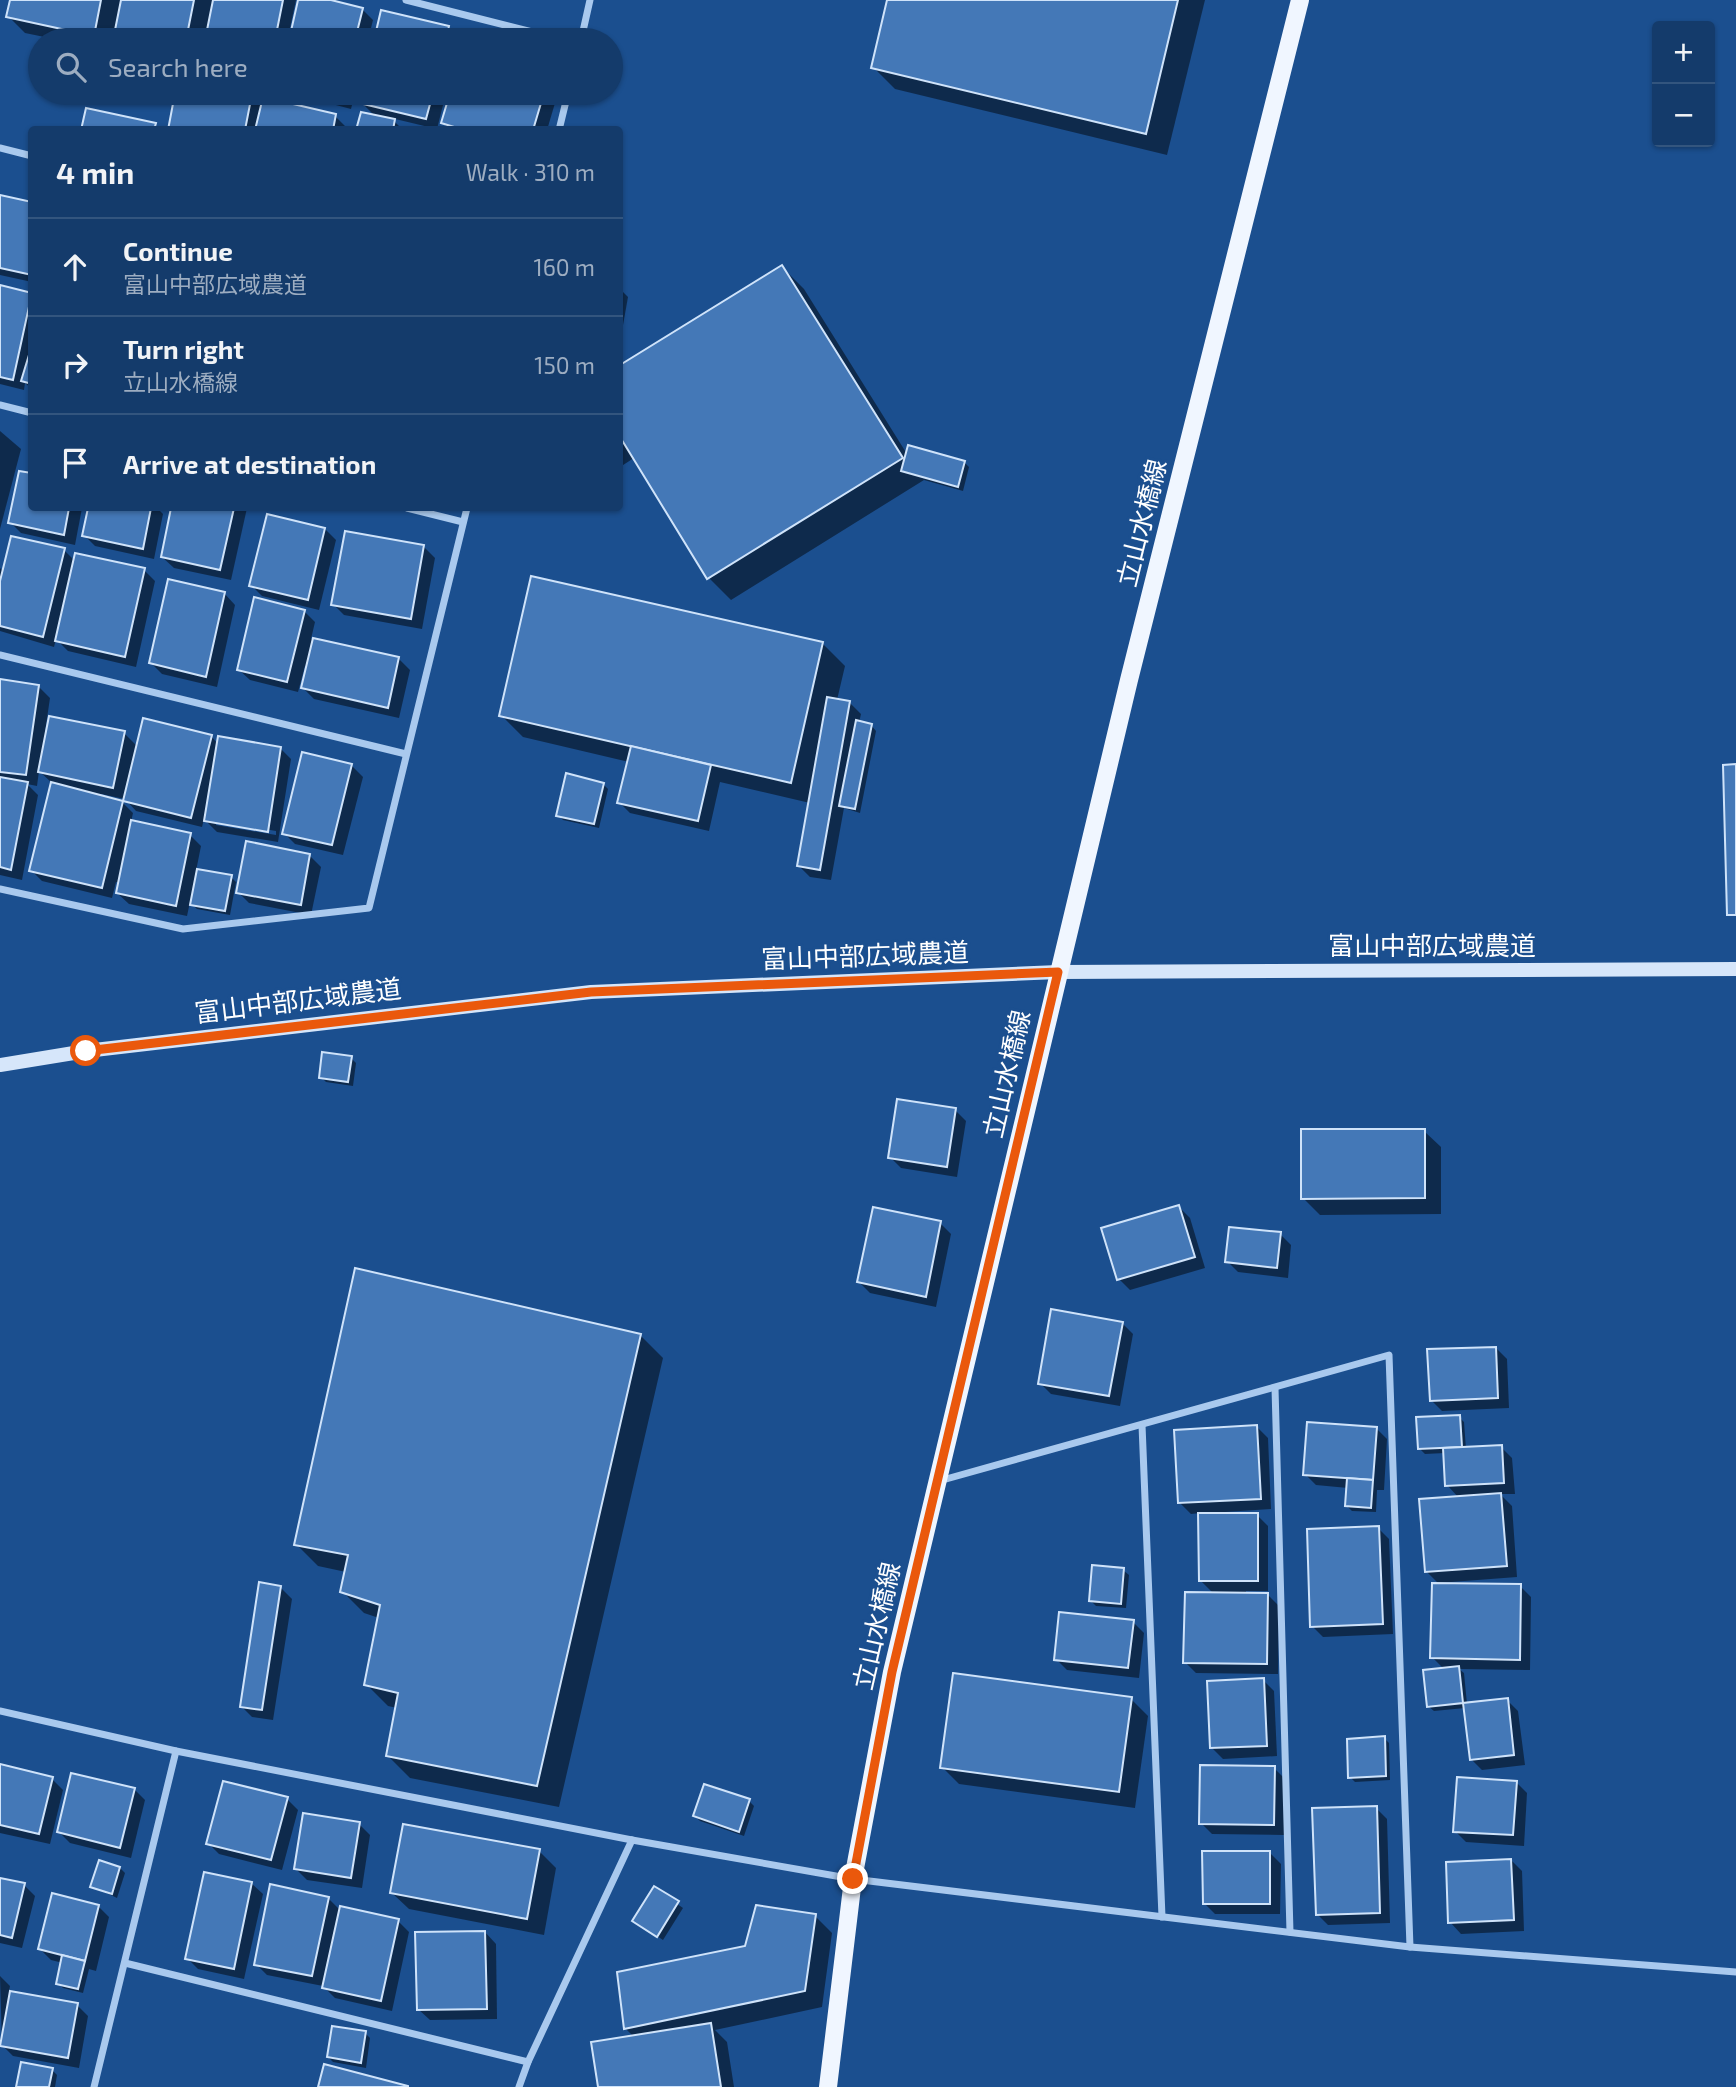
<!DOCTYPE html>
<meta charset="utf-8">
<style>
body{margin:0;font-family:"Exo 2","Noto Sans JP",sans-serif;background:#214673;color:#f1f3f6}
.controls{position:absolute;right:21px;top:21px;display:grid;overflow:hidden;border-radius:7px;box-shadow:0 2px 5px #0004}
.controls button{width:63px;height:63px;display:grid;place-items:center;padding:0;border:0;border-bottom:2px solid #33557e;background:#143b6b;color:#f1f3f6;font:35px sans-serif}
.stop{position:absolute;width:21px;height:21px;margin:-16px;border:5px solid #ea580c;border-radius:50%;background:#fff}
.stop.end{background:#ea580c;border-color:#fff;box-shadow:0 2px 7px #0008}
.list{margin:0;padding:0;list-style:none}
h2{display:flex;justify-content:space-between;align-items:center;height:91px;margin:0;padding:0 28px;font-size:30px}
h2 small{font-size:23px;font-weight:400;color:#9dadc1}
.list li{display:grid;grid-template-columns:46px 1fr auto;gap:21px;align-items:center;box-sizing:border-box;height:98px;padding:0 28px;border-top:2px solid #33557e}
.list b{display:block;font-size:26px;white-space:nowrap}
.list p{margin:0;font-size:23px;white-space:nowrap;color:#9dadc1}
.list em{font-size:23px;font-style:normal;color:#9dadc1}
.icon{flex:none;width:38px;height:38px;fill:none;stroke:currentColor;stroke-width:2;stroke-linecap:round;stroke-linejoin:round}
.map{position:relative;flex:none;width:1736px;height:2087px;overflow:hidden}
.search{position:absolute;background:#143b6b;box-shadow:0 2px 5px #0004;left:28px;top:28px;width:595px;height:77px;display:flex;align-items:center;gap:18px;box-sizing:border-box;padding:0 24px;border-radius:38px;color:#9dadc1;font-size:26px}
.panel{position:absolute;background:#143b6b;box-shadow:0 2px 5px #0004;left:28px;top:126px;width:595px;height:385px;border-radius:7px}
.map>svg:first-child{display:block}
</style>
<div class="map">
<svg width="1736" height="2087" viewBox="0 0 1736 2087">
<rect width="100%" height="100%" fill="#1b4f8f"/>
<g fill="#0007" fill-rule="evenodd">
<polygon points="12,0 296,0 290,28 293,28 300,0 323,0 362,9 373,20 368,40 59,40 25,33 8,16"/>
<polygon points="889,0 1205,0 1167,155 895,89 873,67"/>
<polygon points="383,12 448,27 459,40 376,40"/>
<polygon points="177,93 234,93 251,96 262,107 335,116 346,127 346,130 170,130"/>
<polygon points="290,93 355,93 351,109"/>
<polygon points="363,93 446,93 437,129 391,118 403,130 358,130 376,117 361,102"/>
<polygon points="452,93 558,93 547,130 450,130 443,123"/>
<polygon points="0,197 32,204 32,282 0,275"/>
<polygon points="782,267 804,289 907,454 964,462 969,467 963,491 924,480 731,600 709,578 634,458 620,467 620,367"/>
<polygon points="0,287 32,295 32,389 25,383 24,390 0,384"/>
<polygon points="620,289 628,297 620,342"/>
<polygon points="0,431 21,449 0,529"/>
<polygon points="32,508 82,508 75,545 21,533 10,522"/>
<polygon points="90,508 157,508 163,514 154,559 95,546 84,535"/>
<polygon points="173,508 247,508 231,580 174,568 162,557"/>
<polygon points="325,529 336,540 319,610 262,596 251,585"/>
<polygon points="424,547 435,558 422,629 344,615 333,604"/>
<polygon points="64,550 75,561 144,570 155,581 136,667 68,651 56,639 54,647 0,631 0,568 4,572"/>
<polygon points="224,593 235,605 217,687 162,674 151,663"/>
<polygon points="304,611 315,622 311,639 399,659 410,670 399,718 314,699 303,688 308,667 305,666 298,692 250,680 238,669"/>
<polygon points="823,644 845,666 837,700 850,703 861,714 859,723 871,725 876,731 860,813 844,808 831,880 810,877 799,866 810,803 720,782 709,831 630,813 619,802 629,762 523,737 501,715"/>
<path d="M0,681L39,687L50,698L45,732L124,733L138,747L211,736L218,744L280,748L291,759L278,842L217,832L204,819L202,827L136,811L125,799L101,794L100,797L122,802L133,813L131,822L190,835L201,846L196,871L231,877L236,882L230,915L197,909L190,902L187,916L129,904L117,893L120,883L116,882L112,898L42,881L31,870L52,783L39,771L37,786L27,784L38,795L22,880L0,875ZM216,821L276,831V835L216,825Z"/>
<polygon points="352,766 363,777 343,855 295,844 284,833"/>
<polygon points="603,784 608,789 599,828 563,820 558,815"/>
<polygon points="310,856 321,867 311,915 249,903 238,892"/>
<polygon points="351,1058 356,1063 353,1086 326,1082 321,1077"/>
<polygon points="955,1110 966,1121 957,1177 901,1168 890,1157"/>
<polygon points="1424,1131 1441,1147 1441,1214 1320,1215 1303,1198"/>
<polygon points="1179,1207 1190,1218 1205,1268 1130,1290 1119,1279"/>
<polygon points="940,1223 951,1234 936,1307 870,1293 859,1282"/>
<polygon points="1280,1234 1291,1245 1288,1278 1238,1272 1227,1261"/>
<polygon points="356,1270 641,1336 663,1358 559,1807 410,1778 388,1756 397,1708 388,1706 366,1684 379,1618 364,1613 342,1591 346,1572 318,1566 296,1544"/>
<polygon points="1122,1323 1133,1334 1120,1406 1051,1394 1040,1383"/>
<polygon points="1496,1348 1507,1359 1509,1408 1442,1411 1431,1400"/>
<polygon points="1459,1417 1464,1422 1466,1449 1501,1447 1512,1458 1515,1494 1500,1494 1512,1506 1517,1577 1438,1583 1426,1571 1459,1498 1447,1485 1445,1453 1425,1454 1420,1449"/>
<polygon points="1257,1427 1268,1438 1271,1509 1225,1512 1225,1515 1257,1515 1268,1526 1268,1591 1246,1591 1246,1595 1268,1595 1279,1606 1278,1674 1196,1673 1185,1662 1214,1594 1200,1580 1200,1513 1191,1514 1180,1503"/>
<polygon points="1376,1428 1387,1439 1384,1490 1377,1490 1376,1512 1352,1511 1347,1506 1348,1488 1316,1485 1305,1474"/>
<polygon points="1378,1528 1389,1539 1393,1634 1323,1637 1312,1626"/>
<polygon points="1123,1570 1129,1575 1126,1608 1096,1606 1091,1601"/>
<polygon points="1520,1586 1531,1597 1530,1670 1459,1669 1464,1673 1467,1704 1507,1700 1518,1711 1525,1765 1482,1770 1471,1759 1465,1708 1434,1711 1428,1706 1444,1669 1432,1657"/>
<polygon points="281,1588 292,1599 273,1720 252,1717 241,1706"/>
<polygon points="1133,1622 1144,1633 1139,1678 1067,1670 1056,1659"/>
<polygon points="1263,1680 1274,1691 1277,1756 1223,1759 1212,1748"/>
<polygon points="1131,1699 1148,1716 1135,1808 959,1784 942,1767"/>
<polygon points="1384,1738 1389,1743 1390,1780 1355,1782 1350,1777"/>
<polygon points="0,1766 52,1779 63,1790 50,1844 0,1833"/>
<polygon points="1274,1768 1285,1779 1284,1835 1212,1834 1201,1823"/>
<polygon points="1516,1782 1527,1793 1524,1846 1466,1842 1455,1831"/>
<polygon points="134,1789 145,1800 131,1858 70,1843 59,1832"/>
<polygon points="287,1799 298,1810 282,1870 219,1854 208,1843"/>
<polygon points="749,1801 754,1806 744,1836 700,1821 695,1816"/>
<polygon points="1376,1808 1387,1819 1390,1923 1328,1925 1317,1914"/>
<polygon points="359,1824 370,1835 362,1888 307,1880 296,1869"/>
<polygon points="539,1851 556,1868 544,1935 409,1909 392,1893"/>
<polygon points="1270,1853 1281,1864 1280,1914 1215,1914 1204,1903"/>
<polygon points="1511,1860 1522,1871 1524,1931 1461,1934 1450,1922"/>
<polygon points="120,1868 125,1873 117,1898 92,1886"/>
<polygon points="0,1879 24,1885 35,1896 22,1948 0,1943"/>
<polygon points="251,1883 263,1894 244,1979 198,1969 187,1958"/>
<polygon points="654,1888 683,1908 663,1940 634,1921"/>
<polygon points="328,1898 341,1911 398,1921 409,1932 392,2011 335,1998 323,1986 267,1975 256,1964"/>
<polygon points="98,1906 109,1917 96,1971 89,1969 83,1993 63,1988 58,1983 63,1963 51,1960 40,1949"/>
<polygon points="815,1916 832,1933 822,2007 715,2030 727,2042 734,2087 600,2087 634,2037 625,2028 746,1947"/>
<polygon points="485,1932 496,1944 497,2019 430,2020 418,2009"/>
<polygon points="0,1976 10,1986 9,1992 77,2005 88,2016 79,2068 13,2056 2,2045"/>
<polygon points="365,2033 370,2038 366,2068 333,2062 328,2057"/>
<polygon points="52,2070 57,2075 55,2087 18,2087"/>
</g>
<g fill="#4478b7" stroke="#cfe3fa" stroke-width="2">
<polygon points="10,0 101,0 94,36 6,17"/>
<polygon points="121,0 194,0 186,40 113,40"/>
<polygon points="213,0 283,0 275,40 205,40"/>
<polygon points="298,0 331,0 363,8 355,40 289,40"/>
<polygon points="887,0 1178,0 1146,134 871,68"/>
<polygon points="381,10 449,26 446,40 374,40"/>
<polygon points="175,93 252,94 245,130 168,130"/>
<polygon points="316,93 342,93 341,99"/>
<polygon points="361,93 433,93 426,119 359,103"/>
<polygon points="450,93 544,93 533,130 464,130 441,123"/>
<polygon points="263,97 336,114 333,130 255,130"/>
<polygon points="86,108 156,123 154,130 81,130"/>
<polygon points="361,112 395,119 393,130 356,130"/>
<polygon points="0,195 32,202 32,275 0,268"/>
<polygon points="782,265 903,458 707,579 620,437 620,365"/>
<polygon points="0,285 32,293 13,380 0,377"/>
<polygon points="32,345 32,384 21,381"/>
<polygon points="908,445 965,461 958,487 901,471"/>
<polygon points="19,471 32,473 32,508 69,508 64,535 8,523"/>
<polygon points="88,508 151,508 143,549 82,536"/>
<polygon points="171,508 234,508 220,570 161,557"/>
<polygon points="267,514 325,528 308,600 249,586"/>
<polygon points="345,531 424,545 411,619 331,605"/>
<polygon points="11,536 65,548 43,637 0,626 0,581"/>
<polygon points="75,553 145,568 125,657 55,641"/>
<polygon points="531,576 823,642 791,783 499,716"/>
<polygon points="168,579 225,592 206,677 149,663"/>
<polygon points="254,597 305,610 287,682 237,670"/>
<polygon points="313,638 399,657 388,708 301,688"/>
<polygon points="0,679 39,685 26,775 0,772"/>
<polygon points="827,697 850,701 820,870 797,866"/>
<polygon points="49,716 125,731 113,788 38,772"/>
<polygon points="143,718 212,735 191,818 123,801"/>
<polygon points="856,720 872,724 855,809 839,806"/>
<polygon points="218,736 281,747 268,832 204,821"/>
<polygon points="631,746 711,765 698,821 617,803"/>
<polygon points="302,752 352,764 332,845 282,834"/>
<polygon points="1736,764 1736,915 1727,915 1723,765"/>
<polygon points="566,773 604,783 594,824 556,816"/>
<polygon points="0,777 28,782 11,870 0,867"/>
<polygon points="51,782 123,801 102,888 29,871"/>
<polygon points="131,820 191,833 176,906 116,893"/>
<polygon points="246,841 310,854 301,905 236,893"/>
<polygon points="197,869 232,875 225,911 190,905"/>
<polygon points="322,1052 352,1056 348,1082 319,1078"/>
<polygon points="897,1099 956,1108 947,1167 888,1158"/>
<polygon points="1301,1129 1425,1129 1425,1198 1301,1199"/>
<polygon points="1179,1205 1195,1257 1117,1280 1101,1228"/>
<polygon points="873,1207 941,1221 926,1297 857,1282"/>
<polygon points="1229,1227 1281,1232 1277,1268 1225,1262"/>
<polygon points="355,1268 641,1334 537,1786 386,1756 398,1693 364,1685 380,1605 340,1592 348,1555 294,1545"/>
<polygon points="1051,1309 1123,1322 1109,1396 1038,1384"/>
<polygon points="1496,1347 1498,1398 1430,1401 1427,1349"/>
<polygon points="1460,1415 1462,1447 1418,1449 1416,1417"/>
<polygon points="1307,1422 1377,1427 1373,1480 1303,1475"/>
<polygon points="1257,1425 1261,1499 1178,1503 1174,1430"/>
<polygon points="1502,1445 1504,1483 1445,1486 1443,1448"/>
<polygon points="1347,1478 1373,1480 1371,1508 1345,1506"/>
<polygon points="1501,1493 1507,1566 1425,1572 1419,1499"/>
<polygon points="1198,1513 1258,1513 1258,1581 1199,1581"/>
<polygon points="1379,1526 1383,1624 1310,1627 1307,1529"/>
<polygon points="1092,1565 1124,1568 1121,1604 1089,1601"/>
<polygon points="259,1582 281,1586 262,1710 240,1707"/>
<polygon points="1432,1583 1521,1584 1520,1660 1430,1658"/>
<polygon points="1185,1592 1268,1593 1267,1664 1183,1663"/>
<polygon points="1059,1612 1134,1620 1128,1668 1054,1660"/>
<polygon points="1459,1666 1463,1703 1427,1707 1423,1670"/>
<polygon points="953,1673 1132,1697 1119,1792 940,1768"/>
<polygon points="1264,1678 1267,1746 1210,1748 1207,1681"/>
<polygon points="1508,1698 1514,1755 1470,1760 1463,1703"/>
<polygon points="1385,1736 1386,1776 1348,1778 1347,1739"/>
<polygon points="0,1764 53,1777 39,1834 0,1825"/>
<polygon points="1200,1765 1275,1766 1274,1825 1199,1824"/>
<polygon points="71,1773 135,1788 120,1848 57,1832"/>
<polygon points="1457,1777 1517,1781 1513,1835 1453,1832"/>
<polygon points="223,1781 288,1797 271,1860 206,1844"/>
<polygon points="704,1784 750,1799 739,1832 693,1816"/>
<polygon points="1377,1806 1380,1913 1316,1915 1312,1808"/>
<polygon points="303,1813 360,1822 351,1878 294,1869"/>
<polygon points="403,1824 540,1849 527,1919 390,1893"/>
<polygon points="1202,1851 1270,1851 1270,1904 1203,1904"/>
<polygon points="1511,1859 1514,1920 1448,1923 1446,1862"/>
<polygon points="99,1860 120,1867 112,1894 90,1887"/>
<polygon points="204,1872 252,1882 234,1969 185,1959"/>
<polygon points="0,1878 25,1883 12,1938 0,1935"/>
<polygon points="270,1884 329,1897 312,1976 254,1965"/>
<polygon points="654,1886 679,1901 657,1937 632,1921"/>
<polygon points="52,1893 99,1905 85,1961 38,1949"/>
<polygon points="756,1905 816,1914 805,1991 624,2029 617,1972 745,1946"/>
<polygon points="340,1906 399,1919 381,2001 322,1988"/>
<polygon points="485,1931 487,2009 417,2010 415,1932"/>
<polygon points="62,1955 85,1961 78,1989 56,1984"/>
<polygon points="10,1991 78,2003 68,2058 0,2046"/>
<polygon points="711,2023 721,2087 598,2087 591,2042"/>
<polygon points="332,2026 366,2031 361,2063 327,2057"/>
<polygon points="21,2062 53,2068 49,2087 16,2087"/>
<polygon points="324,2064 408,2086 408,2087 318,2087"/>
</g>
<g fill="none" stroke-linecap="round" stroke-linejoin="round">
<g stroke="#a9c9ee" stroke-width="7">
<polyline points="406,0 564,40"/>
<polyline points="581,40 590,0"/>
<polyline points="559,130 568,93"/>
<polyline points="0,148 32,156"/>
<polyline points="0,405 32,413"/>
<polyline points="407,508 463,522"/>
<polyline points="0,655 406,754"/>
<polyline points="0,889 183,929 369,908 467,508"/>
<polyline points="1275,1388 1290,1932"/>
<polyline points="1142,1425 1162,1917"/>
<polyline points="939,1481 1389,1355 1410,1947"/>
<polyline points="0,1711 176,1751 632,1840 853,1879 1410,1947 1736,1972"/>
<polyline points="125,1963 528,2062"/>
<polyline points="94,2087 176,1751"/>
<polyline points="519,2087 528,2062 632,1840"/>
</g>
<polyline stroke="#d6e6fa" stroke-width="14" points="0,1065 86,1051 591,992 1058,972 1736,969"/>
<polyline stroke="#f0f6ff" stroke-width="18" points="828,2087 853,1879 892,1672 1129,680 1300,0"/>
</g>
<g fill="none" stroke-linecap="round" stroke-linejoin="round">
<polyline stroke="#ea580c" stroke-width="9" points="86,1051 591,992 1058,972 892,1672 853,1879"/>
</g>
<g text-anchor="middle" stroke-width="6" stroke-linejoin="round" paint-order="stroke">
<g font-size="26" fill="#fff" stroke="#1b4f8f">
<text transform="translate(1142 523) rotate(-76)" y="9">立山水橋線</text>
<text x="1432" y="955">富山中部広域農道</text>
<text transform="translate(865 956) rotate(-2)" y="9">富山中部広域農道</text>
<text transform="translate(298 1001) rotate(-7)" y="9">富山中部広域農道</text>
<text transform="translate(1007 1074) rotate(-77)" y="9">立山水橋線</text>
<text transform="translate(877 1626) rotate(-77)" y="9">立山水橋線</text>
</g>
</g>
</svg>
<div class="controls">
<button>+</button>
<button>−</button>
</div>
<div class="stop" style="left:86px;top:1051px"></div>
<div class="stop end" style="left:853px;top:1879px"></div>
<div class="search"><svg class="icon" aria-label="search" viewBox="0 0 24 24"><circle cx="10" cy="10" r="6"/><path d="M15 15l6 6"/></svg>Search here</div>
<section class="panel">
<h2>4 min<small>Walk · 310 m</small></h2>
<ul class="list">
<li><svg class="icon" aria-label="ahead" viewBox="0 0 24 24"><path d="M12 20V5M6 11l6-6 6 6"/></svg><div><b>Continue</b><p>富山中部広域農道</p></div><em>160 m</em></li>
<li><svg class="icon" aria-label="right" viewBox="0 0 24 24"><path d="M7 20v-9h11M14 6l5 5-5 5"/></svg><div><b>Turn right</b><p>立山水橋線</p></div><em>150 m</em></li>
<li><svg class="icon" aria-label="arrive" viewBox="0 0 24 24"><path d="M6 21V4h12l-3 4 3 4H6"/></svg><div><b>Arrive at destination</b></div></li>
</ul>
</section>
</div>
